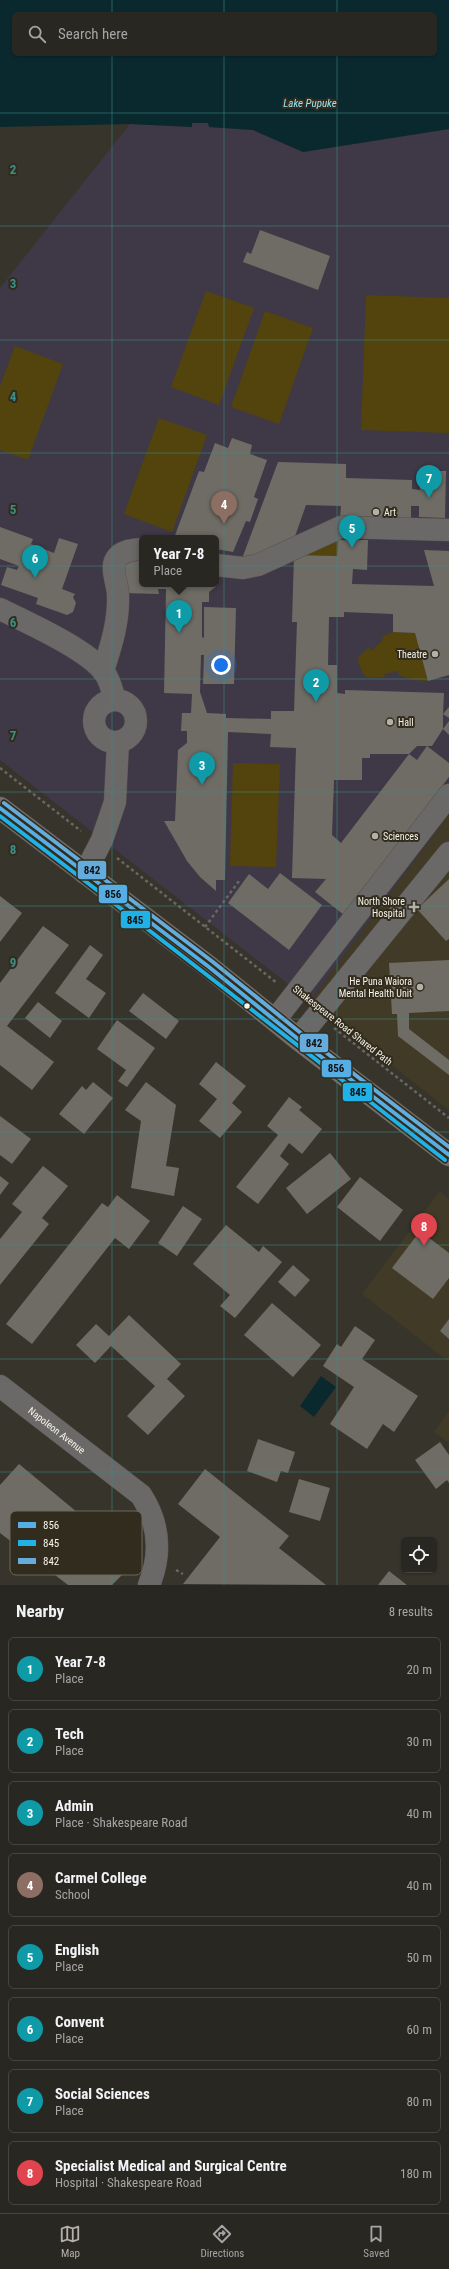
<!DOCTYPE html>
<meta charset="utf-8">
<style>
body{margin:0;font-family:"Roboto Condensed",sans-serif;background:#35332e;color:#f1f3f6}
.controls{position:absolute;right:12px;bottom:12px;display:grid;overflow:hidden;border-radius:6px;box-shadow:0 1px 3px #0004}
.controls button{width:36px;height:36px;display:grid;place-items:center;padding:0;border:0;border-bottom:1px solid #45443f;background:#292721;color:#f1f3f6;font:20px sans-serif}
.you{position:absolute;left:221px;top:665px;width:14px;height:14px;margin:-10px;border:3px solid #fff;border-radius:50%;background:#1a73e8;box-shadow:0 0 0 6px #1a73e833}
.badge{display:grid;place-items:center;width:26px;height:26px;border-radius:50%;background:#b4b1a8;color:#fff;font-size:13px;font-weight:700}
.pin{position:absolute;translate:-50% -33px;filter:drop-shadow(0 1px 2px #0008)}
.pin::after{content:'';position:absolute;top:21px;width:14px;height:12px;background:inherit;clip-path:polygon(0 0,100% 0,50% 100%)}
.popup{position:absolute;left:139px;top:535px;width:80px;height:52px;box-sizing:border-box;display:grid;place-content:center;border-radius:6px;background:#292721;filter:drop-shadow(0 1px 3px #0005);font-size:13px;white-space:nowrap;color:#a5a5a5}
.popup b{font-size:15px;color:#f1f3f6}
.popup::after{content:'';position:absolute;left:50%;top:100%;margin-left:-8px;border:8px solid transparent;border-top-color:#292721}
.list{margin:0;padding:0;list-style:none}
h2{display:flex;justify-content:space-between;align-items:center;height:52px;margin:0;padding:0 16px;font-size:17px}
h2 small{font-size:13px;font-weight:400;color:#a5a5a5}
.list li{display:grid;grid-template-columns:26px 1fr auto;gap:12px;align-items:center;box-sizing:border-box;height:64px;margin:0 8px 8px;padding:0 8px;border:1px solid #45443f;border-radius:6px}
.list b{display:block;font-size:15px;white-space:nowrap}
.list p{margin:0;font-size:13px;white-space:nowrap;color:#a5a5a5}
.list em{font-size:13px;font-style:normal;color:#a5a5a5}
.icon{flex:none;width:22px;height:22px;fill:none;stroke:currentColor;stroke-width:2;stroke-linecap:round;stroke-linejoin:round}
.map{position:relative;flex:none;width:449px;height:1585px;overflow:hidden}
.search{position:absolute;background:#292721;box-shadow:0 1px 3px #0004;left:12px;right:12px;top:12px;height:44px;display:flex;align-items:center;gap:10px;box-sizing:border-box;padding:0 14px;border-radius:6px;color:#a5a5a5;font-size:15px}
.sheet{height:628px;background:#292721}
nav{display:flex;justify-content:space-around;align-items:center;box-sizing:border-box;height:56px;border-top:1px solid #45443f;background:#292721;font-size:11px;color:#a5a5a5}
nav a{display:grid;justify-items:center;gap:2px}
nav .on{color:#b4b1a8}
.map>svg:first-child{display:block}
</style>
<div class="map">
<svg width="449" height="1585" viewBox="0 0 449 1585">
<rect width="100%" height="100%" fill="#37342c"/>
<g fill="#413a27">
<polygon points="449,814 449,1110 310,1001"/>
<polygon points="440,1191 449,1199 449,1362 362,1294"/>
<polygon points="449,1411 449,1443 434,1432"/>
</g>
<path fill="#3f3947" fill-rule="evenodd" d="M192,123H209V127L253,130L303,152L449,129V814L310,1001L0,760V288L130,124L192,127ZM142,538H216V584H142Z"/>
<g fill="#53430c">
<polygon points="206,291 254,308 219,405 171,387"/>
<polygon points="366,295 449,298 449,433 361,430"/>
<polygon points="265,311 313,328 279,424 231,407"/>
<polygon points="15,346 63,364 28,460 0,450 0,386"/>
<polygon points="159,418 207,435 172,532 124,514"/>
<polygon points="338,540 337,556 300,555"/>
<polygon points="393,632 415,633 428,681 412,680 399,675 398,671 384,674 385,677 368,678 364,675 358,662 359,656 369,647 371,651 384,639 381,637"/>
<polygon points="233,763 280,764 276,867 230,866"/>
</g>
<g fill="#0a292f" fill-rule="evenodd">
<path d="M0,0H449V129L303,152L253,130L209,127L208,123H192V127L130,124L0,127ZM14,14H435V54H14Z"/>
<polygon points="321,1376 336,1387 314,1417 300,1406"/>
</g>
<g fill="#6f6c65" fill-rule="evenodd">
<polygon points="260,230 330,256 318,290 243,262 247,252 251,254"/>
<polygon points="232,438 252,445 250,454 267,460 254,497 258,499 250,522 246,521 233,552 216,549 216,538 174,538 199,471 204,472 215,443 228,448"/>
<polygon points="278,462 346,464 346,478 412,480 412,489 420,490 420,471 446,471 445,518 419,517 419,506 411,506 411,520 340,518 341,506 306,505 292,545 256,556 243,556"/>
<polygon points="0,527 33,539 31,544 54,553 59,538 78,544 62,589 75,594 73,597 76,603 73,612 67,615 36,604 38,598 1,585 7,567 17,570 19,566 0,559"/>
<path d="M338,540H368L367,570L353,569L352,584L434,586L424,550L449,551V675L428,681L415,633L393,632V614L344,612V617H329L328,665H337V693L345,694V690L444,693L443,714L449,707V718L443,714V729L432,746H427L449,763V777L344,915L315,892L326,879L292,878L296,748L270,747L271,734L228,732L225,880H216V891L200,877L187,861L164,821H175L178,750L187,743V731H181L182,713H191L192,694L164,693L166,589H158L159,594L122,593L123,556L142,557V584H216L217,559L218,585L209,592V602H202V637L204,638V607L236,608L234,684H203L204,655H201L200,692L207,713L226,714V718L271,719V711H294L297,622H292L294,555L337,556ZM417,746H427L417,760L409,754L341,843L332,835L334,780H362V758H370V754H409Z"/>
<polygon points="449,721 449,735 443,729"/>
<polygon points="280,873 322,905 289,950 228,903 249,874 268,889"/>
<polygon points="449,879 449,939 446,941 417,909"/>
<polygon points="0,896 22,913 0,942"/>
<polygon points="43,926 69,945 7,1026 54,1062 32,1090 0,1065 0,983"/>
<polygon points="90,945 103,955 86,979 106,993 89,1018 55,993"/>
<polygon points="449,960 449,1011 409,1013 409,1029 449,1060 449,1075 398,1036 397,1014 392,1014 389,963"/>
<polygon points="143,993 179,1021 166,1039 129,1011"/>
<polygon points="38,1002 62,1021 50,1038 25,1018"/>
<polygon points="117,1020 155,1048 127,1087 118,1081 126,1070 97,1049"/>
<polygon points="216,1062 246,1086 232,1103 242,1112 220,1138 199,1121 217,1099 199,1084"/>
<polygon points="93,1082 113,1098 84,1134 59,1114 82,1086 86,1090"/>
<polygon points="146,1082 176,1105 166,1166 179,1168 174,1196 131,1188 141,1121 125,1110"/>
<polygon points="289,1097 302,1107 299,1110 322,1129 302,1154 289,1143 280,1156 289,1164 258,1204 236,1187 278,1135 267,1126"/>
<polygon points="0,1116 31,1139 12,1164 0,1155"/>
<polygon points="330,1153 351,1179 307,1214 286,1188"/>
<polygon points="43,1166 68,1186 42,1218 49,1224 0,1285 0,1239 22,1212 12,1204"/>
<polygon points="0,1176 9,1183 0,1195"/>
<polygon points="360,1177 403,1210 380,1241 337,1207"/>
<polygon points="117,1195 150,1221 129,1249 115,1238 32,1344 6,1324 102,1203 108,1207"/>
<polygon points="183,1206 202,1219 177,1256 158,1243"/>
<polygon points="226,1225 259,1252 263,1246 282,1262 235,1318 220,1306 230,1295 193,1264"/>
<polygon points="420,1231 449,1253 449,1278 433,1299 392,1268"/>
<polygon points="293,1265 310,1280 295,1297 278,1282"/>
<polygon points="272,1303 321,1345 293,1377 244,1335"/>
<polygon points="129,1315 181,1364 167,1379 185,1396 148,1435 127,1416 155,1386 111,1346 95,1363 76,1345 96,1324 109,1336"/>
<polygon points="449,1319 449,1339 440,1331"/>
<polygon points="355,1326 375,1340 362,1359 418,1396 394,1432 383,1424 367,1449 330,1424 354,1387 323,1366 337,1344 341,1347"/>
<polygon points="258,1439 295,1452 288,1473 281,1471 277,1482 247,1471"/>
<polygon points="440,1442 449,1455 449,1483 447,1480 436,1489 415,1460"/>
<polygon points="19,1464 136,1561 112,1585 68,1585 0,1533 0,1485"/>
<polygon points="205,1469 289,1536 279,1548 326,1585 183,1584 220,1537 178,1504"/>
<polygon points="299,1479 330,1488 320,1521 289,1512"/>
<polygon points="389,1571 407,1585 378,1585"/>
</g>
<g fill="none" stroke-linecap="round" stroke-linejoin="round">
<defs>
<g id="minor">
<polyline points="216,565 243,568 258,565 341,527 449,530"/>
<path d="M0,609C26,622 87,649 104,672C110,680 112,690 115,700"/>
<path d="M103,671C111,646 119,622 118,595C118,585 110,568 116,559C122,550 133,550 142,549"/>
<circle cx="115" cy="721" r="21"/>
<polyline points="85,873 102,840 115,802 118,742"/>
<polyline points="275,1020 449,795"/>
<polyline points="298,1039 449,853"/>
<path id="s1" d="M0,1386L141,1495C159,1523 162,1553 149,1585"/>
</g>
<polyline id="major" points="0,808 209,967 298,1039 449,1155"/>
</defs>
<use href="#minor" stroke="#55524b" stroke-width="23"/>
<use href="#major" stroke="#55524b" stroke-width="23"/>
<g stroke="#696765" stroke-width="2.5" stroke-dasharray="3 3" stroke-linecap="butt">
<polyline points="0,768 81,831"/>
<polyline points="117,858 277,983"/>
<polyline points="205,927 239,881"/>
<polyline points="334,1028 449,1118"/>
<polyline points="176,1570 183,1574"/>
</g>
<use href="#minor" stroke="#6b6868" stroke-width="22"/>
<use href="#major" stroke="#75706f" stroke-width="22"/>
<defs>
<polyline id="bus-1" points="0,808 209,967 298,1039 449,1155"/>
<path id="bus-2" d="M0,816C149,929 297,1045 445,1160"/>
<polyline id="bus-3" points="4,803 213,962 302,1034 449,1147"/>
</defs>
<use href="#bus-1" stroke="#312c1d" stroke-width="7"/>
<use href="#bus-2" stroke="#312c1d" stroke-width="7"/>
<use href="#bus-3" stroke="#312c1d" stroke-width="7"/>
<use href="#bus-1" stroke="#56aee4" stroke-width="4"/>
<use href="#bus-2" stroke="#20b2e6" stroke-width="4"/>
<use href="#bus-3" stroke="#65acdc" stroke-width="4"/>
</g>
<path fill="none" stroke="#3d8f87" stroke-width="1" stroke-opacity="0.55" d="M112,0V14M224,0V14M337,0V14M112,54V1585M224,54V1585M337,54V1585M0,113H449M0,226H449M0,340H449M0,453H449M0,566H449M0,679H449M0,792H449M0,906H449M0,1019H449M0,1132H449M0,1245H449M0,1359H449M0,1472H449"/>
<g fill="#b4b1a8" stroke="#312c1d" stroke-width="1.5">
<circle cx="376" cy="512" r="4"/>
<circle cx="435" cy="654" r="4"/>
<circle cx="390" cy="722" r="4"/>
<circle cx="375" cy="836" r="4"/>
<path d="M412 901h4v4h4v4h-4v4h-4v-4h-4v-4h4z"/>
<circle cx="420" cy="987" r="4"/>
</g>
<circle fill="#f7f4ea" stroke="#312c1d" stroke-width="1.5" cx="247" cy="1006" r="3.5"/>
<g text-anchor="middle" stroke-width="4" stroke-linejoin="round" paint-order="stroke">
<g font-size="10" fill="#f7f4ea" stroke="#312c1d" text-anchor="start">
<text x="384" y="516">Art</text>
<text x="427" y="658" text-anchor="end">Theatre</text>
<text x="398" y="726">Hall</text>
<text x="383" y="840">Sciences</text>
<text x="405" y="905" text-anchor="end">North Shore<tspan x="405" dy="12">Hospital</tspan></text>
<text x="412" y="985" text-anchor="end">He Puna Waiora<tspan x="412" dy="12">Mental Health Unit</tspan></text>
</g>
<g font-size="10" fill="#f7f4ea" stroke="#312c1d">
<text transform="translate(343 1025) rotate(38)" y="4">Shakespeare Road Shared Path</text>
<text dy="4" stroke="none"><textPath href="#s1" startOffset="72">Napoleon Avenue</textPath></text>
</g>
<g font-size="11" font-style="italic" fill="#98e4f5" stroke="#312c1d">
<text x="310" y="107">Lake Pupuke</text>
</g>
</g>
<rect x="10" y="1511" width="132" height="64" rx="6" fill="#312c1d" stroke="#6c685a" stroke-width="1"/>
<rect x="18" y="1522" width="18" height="6" fill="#56aee4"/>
<rect x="18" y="1540" width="18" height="6" fill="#20b2e6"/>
<rect x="18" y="1558" width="18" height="6" fill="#65acdc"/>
<g font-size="11" fill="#f7f4ea">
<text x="43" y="1529">856</text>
<text x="43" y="1547">845</text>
<text x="43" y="1565">842</text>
</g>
<g font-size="13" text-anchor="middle" font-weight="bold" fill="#3d8f87" stroke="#312c1d" stroke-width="4" stroke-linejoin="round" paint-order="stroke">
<text x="13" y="174">2</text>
<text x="13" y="288">3</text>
<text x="13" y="401">4</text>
<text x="13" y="514">5</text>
<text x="13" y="627">6</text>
<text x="13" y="740">7</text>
<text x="13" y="854">8</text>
<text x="13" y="967">9</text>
</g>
<g stroke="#312c1d" stroke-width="1.5">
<rect x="77" y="860" width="30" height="20" rx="4" fill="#65acdc"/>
<rect x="98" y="884" width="30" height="20" rx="4" fill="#56aee4"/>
<rect x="120" y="910" width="31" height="19" rx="4" fill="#20b2e6"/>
<rect x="299" y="1033" width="30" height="20" rx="4" fill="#65acdc"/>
<rect x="321" y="1059" width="31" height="19" rx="4" fill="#56aee4"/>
<rect x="342" y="1082" width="31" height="20" rx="4" fill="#20b2e6"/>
</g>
<g font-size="11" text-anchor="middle" font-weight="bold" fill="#111">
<text x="92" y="874">842</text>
<text x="113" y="898">856</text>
<text x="135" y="924">845</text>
<text x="314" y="1047">842</text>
<text x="336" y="1072">856</text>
<text x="358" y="1096">845</text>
</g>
</svg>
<div class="controls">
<button><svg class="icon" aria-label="locate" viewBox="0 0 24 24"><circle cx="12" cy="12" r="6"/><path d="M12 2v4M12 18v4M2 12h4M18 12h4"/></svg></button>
</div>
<div class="you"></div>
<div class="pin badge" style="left:179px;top:633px;background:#0f9aa8">1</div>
<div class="popup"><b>Year 7-8</b>Place</div>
<div class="pin badge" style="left:316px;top:702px;background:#0f9aa8">2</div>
<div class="pin badge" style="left:202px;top:785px;background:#0f9aa8">3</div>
<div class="pin badge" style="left:224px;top:524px;background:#8d6e63">4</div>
<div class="pin badge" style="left:352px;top:548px;background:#0f9aa8">5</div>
<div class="pin badge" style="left:35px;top:578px;background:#0f9aa8">6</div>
<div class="pin badge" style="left:429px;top:498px;background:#0f9aa8">7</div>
<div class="pin badge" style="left:424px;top:1246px;background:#e0444e">8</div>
<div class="search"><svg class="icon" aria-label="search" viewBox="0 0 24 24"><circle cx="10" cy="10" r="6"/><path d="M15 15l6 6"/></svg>Search here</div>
</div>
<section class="sheet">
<h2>Nearby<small>8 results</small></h2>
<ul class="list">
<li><span class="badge" style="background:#0f9aa8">1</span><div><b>Year 7-8</b><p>Place</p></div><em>20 m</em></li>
<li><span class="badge" style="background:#0f9aa8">2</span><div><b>Tech</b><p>Place</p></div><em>30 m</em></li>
<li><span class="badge" style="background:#0f9aa8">3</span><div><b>Admin</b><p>Place · Shakespeare Road</p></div><em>40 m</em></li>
<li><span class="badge" style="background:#8d6e63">4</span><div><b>Carmel College</b><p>School</p></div><em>40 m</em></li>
<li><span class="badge" style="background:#0f9aa8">5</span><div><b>English</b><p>Place</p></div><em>50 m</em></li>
<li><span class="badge" style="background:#0f9aa8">6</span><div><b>Convent</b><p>Place</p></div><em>60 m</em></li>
<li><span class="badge" style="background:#0f9aa8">7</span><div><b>Social Sciences</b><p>Place</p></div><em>80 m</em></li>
<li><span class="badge" style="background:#e0444e">8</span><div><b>Specialist Medical and Surgical Centre</b><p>Hospital · Shakespeare Road</p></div><em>180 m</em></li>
</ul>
</section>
<nav>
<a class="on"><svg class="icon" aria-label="map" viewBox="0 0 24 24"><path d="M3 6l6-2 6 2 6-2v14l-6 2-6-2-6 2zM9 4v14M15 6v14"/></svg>Map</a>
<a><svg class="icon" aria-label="directions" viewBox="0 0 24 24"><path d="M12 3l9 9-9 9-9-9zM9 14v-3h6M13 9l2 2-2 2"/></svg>Directions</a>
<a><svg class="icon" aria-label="saved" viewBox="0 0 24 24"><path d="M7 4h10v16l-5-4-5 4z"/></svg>Saved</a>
</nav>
